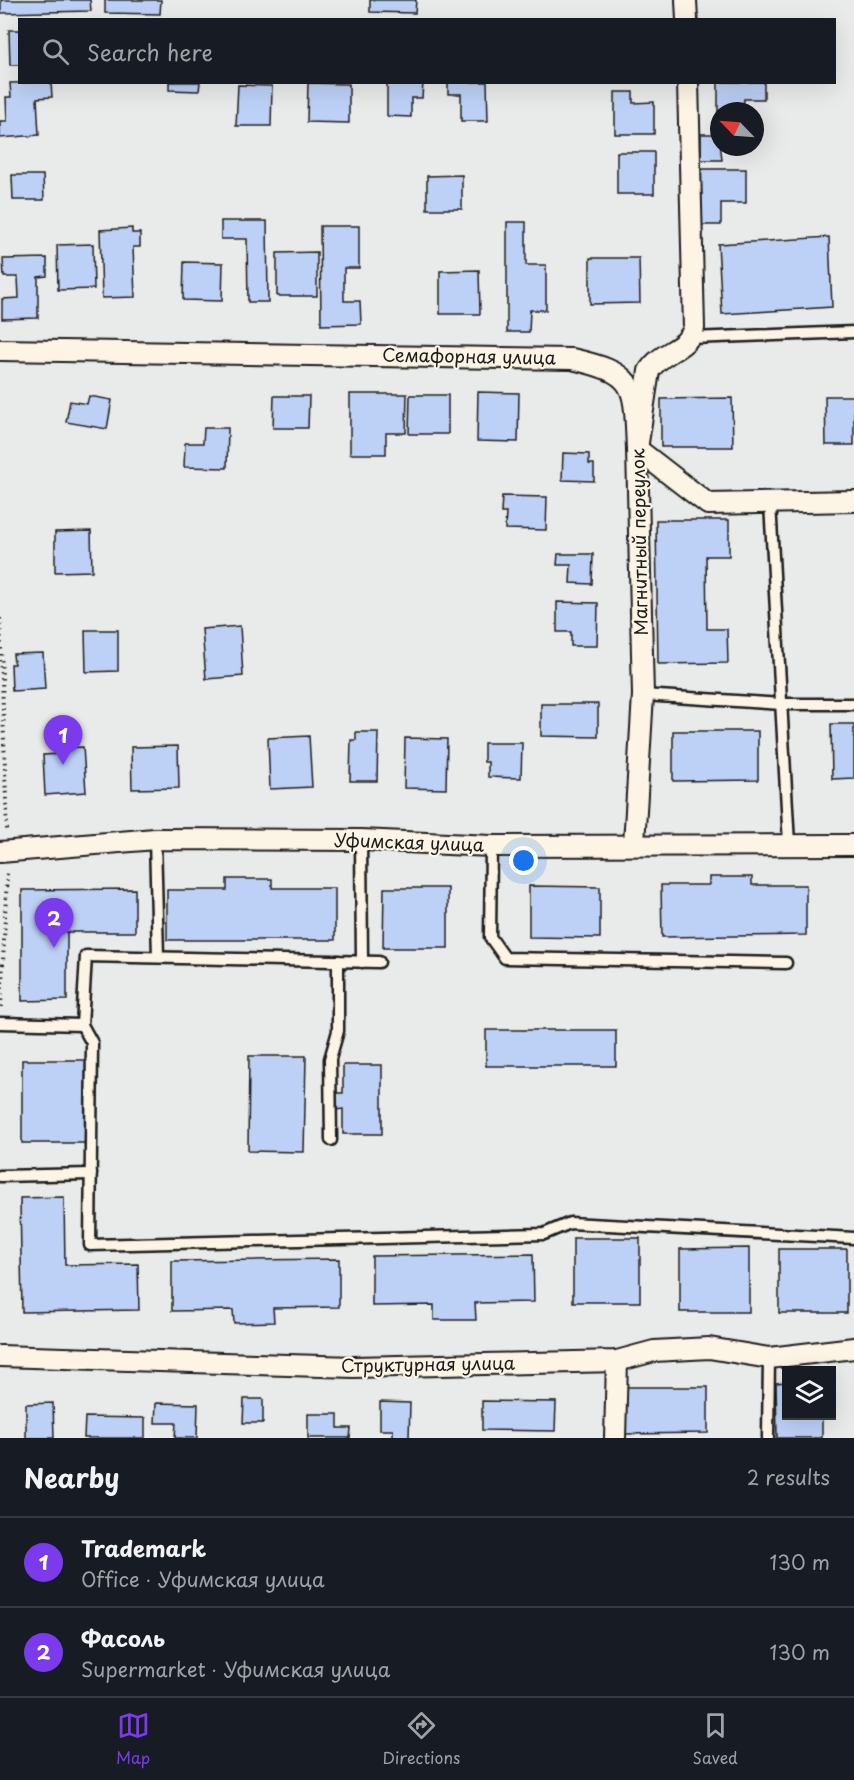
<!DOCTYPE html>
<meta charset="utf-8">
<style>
body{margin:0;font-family:"Playpen Sans",sans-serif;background:#242831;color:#f1f3f6}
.controls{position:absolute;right:18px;bottom:18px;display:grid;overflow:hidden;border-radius:0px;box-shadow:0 6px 24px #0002}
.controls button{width:54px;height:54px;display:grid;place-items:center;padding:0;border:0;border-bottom:2px solid #363941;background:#171b24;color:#f1f3f6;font:30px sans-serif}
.compass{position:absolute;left:710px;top:102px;width:54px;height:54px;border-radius:50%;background:#171b24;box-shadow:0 6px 24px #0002;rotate:295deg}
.you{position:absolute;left:524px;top:861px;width:21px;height:21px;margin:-15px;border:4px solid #fff;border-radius:50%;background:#1a73e8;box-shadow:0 0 0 9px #1a73e833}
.badge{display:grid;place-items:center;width:39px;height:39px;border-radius:50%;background:#7c3aed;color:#fff;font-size:20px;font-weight:700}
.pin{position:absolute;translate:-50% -50px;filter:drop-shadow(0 2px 3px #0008)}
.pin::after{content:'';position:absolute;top:32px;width:21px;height:18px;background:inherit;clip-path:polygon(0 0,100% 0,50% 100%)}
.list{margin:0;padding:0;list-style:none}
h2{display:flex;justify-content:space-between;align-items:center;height:78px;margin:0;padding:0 24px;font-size:26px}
h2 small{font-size:20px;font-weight:400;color:#9ea1a6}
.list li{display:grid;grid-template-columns:39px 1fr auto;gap:18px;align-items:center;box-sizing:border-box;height:90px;padding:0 24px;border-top:2px solid #363941}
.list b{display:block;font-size:22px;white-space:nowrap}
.list p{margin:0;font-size:20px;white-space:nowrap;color:#9ea1a6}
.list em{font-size:20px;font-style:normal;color:#9ea1a6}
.icon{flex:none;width:33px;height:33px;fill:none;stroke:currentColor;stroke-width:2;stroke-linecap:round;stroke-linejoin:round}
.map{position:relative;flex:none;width:854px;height:1438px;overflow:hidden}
.search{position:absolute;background:#171b24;box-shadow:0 6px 24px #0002;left:18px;right:18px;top:18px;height:66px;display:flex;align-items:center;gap:15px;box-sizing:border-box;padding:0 21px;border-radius:0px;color:#9ea1a6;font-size:22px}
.sheet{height:258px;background:#171b24}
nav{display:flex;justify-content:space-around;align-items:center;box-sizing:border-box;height:84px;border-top:2px solid #363941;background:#171b24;font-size:16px;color:#9ea1a6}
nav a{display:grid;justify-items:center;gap:3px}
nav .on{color:#7c3aed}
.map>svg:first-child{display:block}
</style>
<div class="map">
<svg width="854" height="1438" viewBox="0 0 854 1438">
<rect width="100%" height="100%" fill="#e9eaea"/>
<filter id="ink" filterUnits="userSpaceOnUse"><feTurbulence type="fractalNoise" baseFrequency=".0167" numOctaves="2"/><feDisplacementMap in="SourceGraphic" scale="12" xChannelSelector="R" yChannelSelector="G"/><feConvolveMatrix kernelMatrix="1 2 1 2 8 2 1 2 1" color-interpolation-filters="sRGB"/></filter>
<g filter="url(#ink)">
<g fill="#bdd1f6" stroke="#1c1c1c" stroke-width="1.5">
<polygon points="1,0 90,0 91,11 1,13"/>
<polygon points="105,0 161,0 160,14 105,13"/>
<polygon points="370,0 416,0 415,13 370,12"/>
<polygon points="9,30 20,30 20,65 10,65"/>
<polygon points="51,82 52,97 37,98 39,135 0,138 0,121 7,121 6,97 11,97 10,83"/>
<polygon points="169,82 200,82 199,91 169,90"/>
<polygon points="387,82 423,82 422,98 411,98 411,117 387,116"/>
<polygon points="448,82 487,82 488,121 461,121 461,94 448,94"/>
<polygon points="718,82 764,82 764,99 744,99 743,111 719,111 718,117"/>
<polygon points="308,83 349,84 349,123 307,122"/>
<polygon points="238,85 272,86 271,126 236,126"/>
<polygon points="615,92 633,92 633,103 654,102 654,134 615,134"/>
<polygon points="701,134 719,134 722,160 701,160"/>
<rect x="617" y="152" width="37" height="42"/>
<polygon points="701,169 746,169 746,203 721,203 721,225 701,225"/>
<polygon points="12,175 43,175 44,200 13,200"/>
<polygon points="462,175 462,209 427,209 427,176"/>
<polygon points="221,221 267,221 268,302 248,302 247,239 221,239"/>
<polygon points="507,222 526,222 526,265 546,265 546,310 530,310 529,332 507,332"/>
<polygon points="320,226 359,226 359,268 344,268 344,301 360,301 361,324 321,325"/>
<polygon points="132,228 132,233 140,233 140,247 133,247 135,297 102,298 100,230"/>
<polygon points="829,237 832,307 722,314 718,244"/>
<polygon points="93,244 94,289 58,290 57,245"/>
<polygon points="317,252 317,296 277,296 277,253"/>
<polygon points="47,258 47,276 38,277 38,318 2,319 2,299 19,298 18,277 4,277 3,259"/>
<polygon points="590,258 639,258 640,303 590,304"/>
<polygon points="184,262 223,263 222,301 183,300"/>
<polygon points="479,270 480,314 440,314 440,271"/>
<polygon points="478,392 519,393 518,442 477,441"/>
<polygon points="350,394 407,394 406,433 386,433 386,454 350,454"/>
<polygon points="410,395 448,395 448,434 409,434"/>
<polygon points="89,396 112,400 107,429 66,422 70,401 87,404"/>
<polygon points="274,396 309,396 308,428 273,428"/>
<polygon points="825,396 854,396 854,445 826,445"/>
<polygon points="732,398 733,447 661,447 661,399"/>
<polygon points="204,428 228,428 227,468 184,467 185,443 203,443"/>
<polygon points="563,453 589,454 589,464 594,464 594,481 562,480"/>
<polygon points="502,496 547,497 546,530 505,529 506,513 501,513"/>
<polygon points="656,520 729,520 729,556 706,556 707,629 727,629 728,663 658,664"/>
<polygon points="91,531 92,571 55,572 55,532"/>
<polygon points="558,554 593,554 592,584 570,583 571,565 557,565"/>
<polygon points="557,602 598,603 597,646 571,646 571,632 557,632"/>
<polygon points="240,626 243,676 206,679 202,629"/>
<polygon points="85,630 118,630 118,671 86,672"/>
<polygon points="43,653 45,689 12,691 11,664 14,664 13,654"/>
<polygon points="541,704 598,704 598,737 541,736"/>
<polygon points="831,724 854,724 854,778 832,779"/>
<polygon points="673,731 758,731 758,780 673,781"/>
<polygon points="356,732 378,732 377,781 350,781 351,740 356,740"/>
<polygon points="309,736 312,787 270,789 268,738"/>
<polygon points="405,738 447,739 446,789 404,788"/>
<polygon points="484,743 522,743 521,778 488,777 488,762 484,762"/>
<polygon points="178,746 179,788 132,789 131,747"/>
<polygon points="83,747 86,792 45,795 43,755 59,754 59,748"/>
<polygon points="709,877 752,877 752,885 806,885 806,935 662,937 661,885 709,885"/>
<polygon points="227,879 272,879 272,888 335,888 335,940 167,940 167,890 227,890"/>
<polygon points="529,886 600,887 600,938 529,937"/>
<polygon points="384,888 448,888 448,948 383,948"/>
<polygon points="135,889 135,932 67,932 67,1000 22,1001 22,890"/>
<rect x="486" y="1030" width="130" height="36"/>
<polygon points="249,1056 306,1056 304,1152 248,1151"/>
<rect x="22" y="1060" width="66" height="83"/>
<polygon points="343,1065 382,1065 382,1134 343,1134 343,1109 336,1110 336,1093 343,1093"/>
<polygon points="64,1197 65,1265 138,1264 139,1310 22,1312 20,1198"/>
<rect x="573" y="1238" width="67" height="64"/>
<polygon points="749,1248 749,1312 680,1312 680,1249"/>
<rect x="779" y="1249" width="68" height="64"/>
<polygon points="533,1254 534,1302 475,1303 476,1320 434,1320 434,1305 372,1306 372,1256"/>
<polygon points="339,1259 339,1307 273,1308 274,1322 234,1323 233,1310 172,1311 172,1261"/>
<polygon points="786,1382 786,1416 822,1416 822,1438 777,1438 776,1383"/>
<polygon points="625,1387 708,1387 708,1433 625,1434"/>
<polygon points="244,1399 263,1399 263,1423 243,1423"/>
<polygon points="482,1401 556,1402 555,1431 482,1430"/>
<polygon points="380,1402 410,1403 409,1438 393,1438 393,1430 380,1430"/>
<polygon points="53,1403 54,1438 26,1438 26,1404"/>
<polygon points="156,1403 198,1404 197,1438 175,1438 176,1423 155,1423"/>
<polygon points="308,1414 338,1414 338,1428 351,1428 350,1438 308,1438"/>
<polygon points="85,1417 145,1418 145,1438 84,1438"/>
</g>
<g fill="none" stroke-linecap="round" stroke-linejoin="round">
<defs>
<g id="service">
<polyline points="691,338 854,332"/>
<polyline points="770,503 789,844"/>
<polyline points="643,695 782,704 854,704"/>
<polyline points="155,839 158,957"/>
<polyline points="361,840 362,962"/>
<polyline points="491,846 490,937 505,958 786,963"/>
<polyline points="379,962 86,956 82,1025 92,1043 90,1245 544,1234 570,1223 854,1238"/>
<polyline points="0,1023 82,1025"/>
<polyline points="331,1140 330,1059 338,1031 338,961"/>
<polyline points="0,1176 91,1174"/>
<polyline points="768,1438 769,1358"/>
</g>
<g id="minor">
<polyline points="686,0 687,20"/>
<path d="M0,350L572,359C638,374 634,384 637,449L708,504L854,501"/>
<path d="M634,844L643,695L637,449L649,371C661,351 687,350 694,328L688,82"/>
<polyline points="0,852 155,839 361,840 491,846 854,845"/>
<polyline points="0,1356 354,1367 617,1361 654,1351 709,1348 769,1358 854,1348"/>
<polyline points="615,1438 617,1361"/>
</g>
</defs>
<use href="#service" stroke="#1c1c1c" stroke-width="15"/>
<use href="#minor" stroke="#1c1c1c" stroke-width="24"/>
<g stroke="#1c1c1c" stroke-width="4" stroke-dasharray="1.5 4.5" stroke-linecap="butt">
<polyline points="0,618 7,830"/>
<polyline points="1,1007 7,873"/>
</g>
<use href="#service" stroke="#fcf5e5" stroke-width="10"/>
<use href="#minor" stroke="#fcf5e5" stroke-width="20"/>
</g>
</g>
<g text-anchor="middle" stroke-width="4.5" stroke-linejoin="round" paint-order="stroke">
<g font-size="18" fill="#1c1c1c" stroke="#fcf5e5">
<text transform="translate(469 357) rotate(1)" y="6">Семафорная улица</text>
<text transform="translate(640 542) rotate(-91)" y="6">Магнитный переулок</text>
<text transform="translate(409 843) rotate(2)" y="6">Уфимская улица</text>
<text transform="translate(428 1365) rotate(-1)" y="6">Структурная улица</text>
</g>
</g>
</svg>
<div class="controls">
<button><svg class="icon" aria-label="layers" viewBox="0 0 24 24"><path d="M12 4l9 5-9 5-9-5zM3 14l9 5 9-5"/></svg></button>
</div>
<svg class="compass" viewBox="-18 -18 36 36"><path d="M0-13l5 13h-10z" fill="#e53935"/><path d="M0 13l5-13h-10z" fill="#9ea1a6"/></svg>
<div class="you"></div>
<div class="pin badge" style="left:63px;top:765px">1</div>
<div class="pin badge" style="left:54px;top:948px">2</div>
<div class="search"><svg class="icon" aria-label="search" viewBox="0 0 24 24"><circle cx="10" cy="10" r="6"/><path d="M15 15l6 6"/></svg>Search here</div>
</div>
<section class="sheet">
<h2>Nearby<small>2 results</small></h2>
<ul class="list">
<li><span class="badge">1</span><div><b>Trademark</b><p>Office · Уфимская улица</p></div><em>130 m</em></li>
<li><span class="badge">2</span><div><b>Фасоль</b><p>Supermarket · Уфимская улица</p></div><em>130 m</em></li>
</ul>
</section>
<nav>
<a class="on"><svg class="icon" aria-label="map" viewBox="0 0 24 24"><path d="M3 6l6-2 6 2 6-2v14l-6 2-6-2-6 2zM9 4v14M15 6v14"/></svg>Map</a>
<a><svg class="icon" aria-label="directions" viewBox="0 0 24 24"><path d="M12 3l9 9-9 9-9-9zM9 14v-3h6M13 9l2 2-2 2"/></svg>Directions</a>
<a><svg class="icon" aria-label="saved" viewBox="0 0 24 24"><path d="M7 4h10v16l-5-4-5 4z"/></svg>Saved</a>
</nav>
